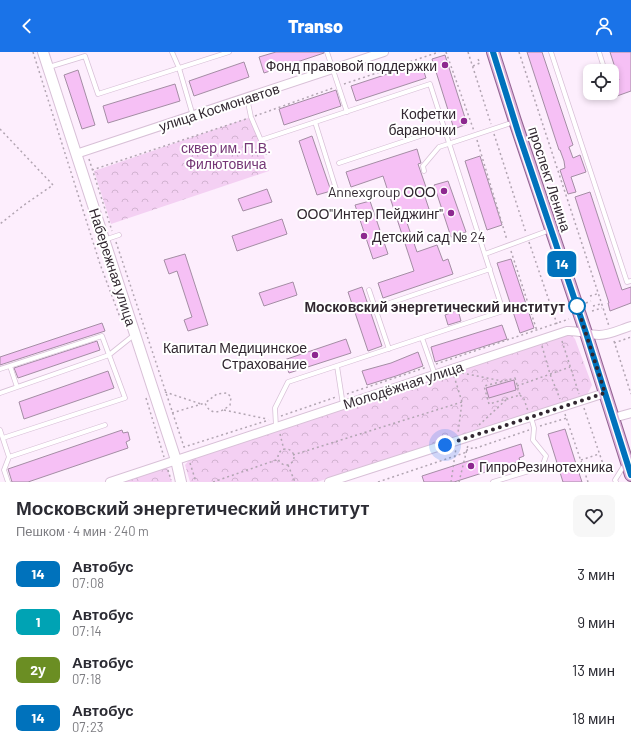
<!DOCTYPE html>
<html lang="ru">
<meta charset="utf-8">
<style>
:root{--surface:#fff;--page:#f7f7f7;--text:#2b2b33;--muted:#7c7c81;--accent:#1a73e8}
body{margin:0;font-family:Barlow,sans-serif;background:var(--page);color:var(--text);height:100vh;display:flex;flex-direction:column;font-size:15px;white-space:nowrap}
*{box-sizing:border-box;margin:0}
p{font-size:13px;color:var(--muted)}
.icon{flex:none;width:22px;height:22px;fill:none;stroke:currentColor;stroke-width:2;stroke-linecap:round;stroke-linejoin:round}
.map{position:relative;height:430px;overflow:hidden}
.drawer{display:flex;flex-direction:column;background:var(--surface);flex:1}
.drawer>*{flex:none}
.badge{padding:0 8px;border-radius:6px;font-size:14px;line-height:26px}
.controls{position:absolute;left:583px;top:12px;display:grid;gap:8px}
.controls a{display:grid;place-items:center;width:36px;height:36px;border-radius:8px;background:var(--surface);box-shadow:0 2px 6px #0003;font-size:20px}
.you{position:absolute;width:20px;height:20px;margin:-10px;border:3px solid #fff;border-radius:50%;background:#1a73e8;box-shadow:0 0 0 6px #1a73e833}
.map>.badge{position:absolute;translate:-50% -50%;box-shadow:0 0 0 2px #fff}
.round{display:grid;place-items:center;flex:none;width:42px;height:42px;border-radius:8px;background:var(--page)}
.overview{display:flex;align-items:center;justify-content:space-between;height:68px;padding:0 16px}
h1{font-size:19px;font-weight:800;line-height:30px}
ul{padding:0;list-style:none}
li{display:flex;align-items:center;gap:12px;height:48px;padding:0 16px}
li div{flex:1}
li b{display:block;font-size:15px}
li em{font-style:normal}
li .badge{min-width:44px;font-weight:700;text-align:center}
header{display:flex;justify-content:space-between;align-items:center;height:52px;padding:0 16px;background:var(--accent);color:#fff;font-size:18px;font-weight:800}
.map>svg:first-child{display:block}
.park{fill:url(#park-crowns)}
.building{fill:#f6c0f5;stroke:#a48da4}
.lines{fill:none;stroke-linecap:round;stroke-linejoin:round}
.service-casing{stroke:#d8c0d7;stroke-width:5.5}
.minor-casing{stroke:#d8c0d7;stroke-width:10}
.tertiary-casing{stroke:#d8c0d7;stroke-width:12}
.primary-casing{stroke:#926291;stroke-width:14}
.path{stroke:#b2a5b2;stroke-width:1.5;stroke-dasharray:2 3;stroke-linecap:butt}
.service{stroke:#fff;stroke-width:4}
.minor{stroke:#fff;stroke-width:8}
.tertiary{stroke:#fff;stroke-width:10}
.primary{stroke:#ddb4dc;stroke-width:12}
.line-casing{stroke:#fff;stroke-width:9}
.line{stroke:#0072bc;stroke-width:6}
.walk{stroke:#312730;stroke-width:4;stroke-dasharray:0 7.2}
.poi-dot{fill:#8d288f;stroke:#fff;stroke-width:1.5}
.stop-dot{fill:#fff;stroke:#0072bc;stroke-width:2}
.labels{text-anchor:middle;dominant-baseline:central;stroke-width:4;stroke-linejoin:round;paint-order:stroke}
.poi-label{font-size:14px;fill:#312730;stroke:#fff;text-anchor:end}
.street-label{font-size:14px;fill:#312730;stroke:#fff}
.park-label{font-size:14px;fill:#753776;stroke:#fff}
.stop-label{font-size:14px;font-weight:bold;fill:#312730;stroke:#fff;text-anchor:end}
</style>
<header><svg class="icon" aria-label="back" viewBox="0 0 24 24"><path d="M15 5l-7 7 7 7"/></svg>Transo<svg class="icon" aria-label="person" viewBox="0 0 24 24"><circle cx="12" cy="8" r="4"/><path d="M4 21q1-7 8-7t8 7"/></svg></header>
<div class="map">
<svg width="631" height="430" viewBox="0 0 631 430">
<defs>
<pattern id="park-crowns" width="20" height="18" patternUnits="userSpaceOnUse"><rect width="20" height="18" fill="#f4d0f3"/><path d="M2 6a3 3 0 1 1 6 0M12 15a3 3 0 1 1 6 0" fill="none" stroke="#d2b3d1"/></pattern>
</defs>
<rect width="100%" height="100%" fill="#fdeefd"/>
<path class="park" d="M251,65L269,119L111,172L94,119Z
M570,281L575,287L592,333L587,343L317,430H190L185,413L191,406Z
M167,415L172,430H123Z"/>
<path class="building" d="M276,0H324V1L264,21L259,5Z
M527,0H542L573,93L569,95L573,106L580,103L586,120L571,125L576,140L568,142L560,118L565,116L564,109L560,98H559Z
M610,0H631V39L617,44L612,30L619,28Z
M445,3L467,72L454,77L432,7Z
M244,10L249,25L194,44L189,29Z
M421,11L426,26L356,49L351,34Z
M78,18L95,73L82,77L64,23Z
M175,32L180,49L108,71L103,54Z
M336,38L341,54L284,73L279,57Z
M312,84L331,139L317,143L299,89Z
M417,97L421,111L418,112L428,141L424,142L429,157L405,165L417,200L437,193L443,209L448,207L453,222L383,246L378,231L414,219L383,124L351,135L346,120Z
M480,104L502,173L487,178L465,109Z
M448,129L466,180L451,185L434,133Z
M267,137L272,150L243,159L238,147Z
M590,140L622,238L631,235V251L610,259L608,251H609L575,145Z
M370,149L388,202L373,207L355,153Z
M282,167L287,182L237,199L232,184Z
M185,202L208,273L188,279L184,268L192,265L177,219L169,222L164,208Z
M511,207L534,276L520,281L497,211Z
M293,230L297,243L264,254L259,241Z
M362,235L382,294L368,299L348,240Z
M458,258L461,269L448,273L445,263Z
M102,271L105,279L0,313V305Z
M502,273L507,287L435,310L431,295Z
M346,287L351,301L289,321L284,308Z
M97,289L100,298L18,326L14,316Z
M418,300L423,314L396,324L367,333L362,319L391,311Z
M108,319L114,336L24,367L19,350Z
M514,328L516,338L489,346L486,336Z
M565,377L577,415L582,430H563L548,382Z
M122,378L123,381L128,380L130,388L126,390L128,396L28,430H12L8,417Z
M521,392L524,404L519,406L520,409L454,430H424L422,424Z"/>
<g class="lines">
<defs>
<path id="service" d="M172,0L179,16L193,64
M327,0L347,60
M551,0L627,230L631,229
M599,0L605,19
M49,15L85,4L98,42L229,0
M247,46L251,65L266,100
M315,70L336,137
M261,88L430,32L503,259L288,330L275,356L276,375
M339,111L444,76
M424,119L423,114L439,95L514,70
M104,188L119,183
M485,202L550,178
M369,238L389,297
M375,256L490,217
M422,286L435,323
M10,314L17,335
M337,314L343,353
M0,317L102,284L125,346L3,386
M0,341L109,303L134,283
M0,378L9,405L4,418L8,430
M9,405L105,373
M493,430L542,415L546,404L533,388L534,376L531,365
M616,430L615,428L625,412"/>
<path id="minor" d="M76,102L384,0
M613,366L631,361
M110,430L567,279C578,278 588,283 599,283C610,283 621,277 631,274
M329,430L605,341"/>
<path id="tertiary" d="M43,0L176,408L181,430"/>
<path id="primary" d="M493,0L515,69L586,281L631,423"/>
</defs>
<use href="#service" class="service-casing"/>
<use href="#minor" class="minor-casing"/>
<use href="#tertiary" class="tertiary-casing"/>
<use href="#primary" class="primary-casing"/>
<path class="path" d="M33,0L100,212L121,268
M446,0L474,79
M468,0L491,72
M519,0L609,274
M473,14L480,11L478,7
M344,32L439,0
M255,64L333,36
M0,77L53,133L24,153L0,172
M494,82L526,181
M477,88L507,188
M89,107L112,179
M92,118L246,67
M116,190L184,395L269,368
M529,190L557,272
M511,199L537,279
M590,244L597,242
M586,251L591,249
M593,254L601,252
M592,259L602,256
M562,289L579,342
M614,289L631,342
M614,291L631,285
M542,294L550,322L560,347
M436,312L569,267
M462,321L502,329
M454,324L462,350L458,381
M515,326L520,343L489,352L484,334Z
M517,334L570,315
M165,340L201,352
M347,342L427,315
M520,343L524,347L528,359
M146,346L164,405
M584,356L605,418
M224,358L267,367
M172,361L205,351C210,364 221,361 230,353L231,345L227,341L217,342L205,351
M565,362L588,430
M281,364L336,345
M479,373L508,346
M540,374L567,366
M280,382L284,398
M278 405a8 8 0 1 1 16 0a8 8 0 1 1-16 0Z
M293,403L462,350
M581,408L599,402
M190,411L196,430
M288,413L295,430
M168,418L171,428
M585,420L603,413
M213,430L279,407
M378,430L467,400V398L475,395L476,396L529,378
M451,430L456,396
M459,430L468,393"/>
<use href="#service" class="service"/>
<use href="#minor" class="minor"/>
<use href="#tertiary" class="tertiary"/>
<use href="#primary" class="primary"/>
</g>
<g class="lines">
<defs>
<path id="line" d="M493,0L519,83L586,281L631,423"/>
</defs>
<use href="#line" class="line-casing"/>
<use href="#line" class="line"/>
<path class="walk" d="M445,393L605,341L577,254"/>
</g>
<g class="poi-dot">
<circle cx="445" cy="13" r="4"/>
<circle cx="464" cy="69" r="4"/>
<circle cx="444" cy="139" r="4"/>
<circle cx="451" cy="161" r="4"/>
<circle cx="364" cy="184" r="4"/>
<circle cx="315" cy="303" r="4"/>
<circle cx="471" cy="414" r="4"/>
</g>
<circle class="stop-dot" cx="577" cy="254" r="8"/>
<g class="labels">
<g class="poi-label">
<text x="437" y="13">Фонд правовой поддержки</text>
<text x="456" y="61">Кофетки<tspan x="456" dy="16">бараночки</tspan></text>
<text x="436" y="139">Annexgroup ООО</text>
<text x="443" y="161">ООО"Интер Пейджинг"</text>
<text x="372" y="184" text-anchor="start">Детский сад № 24</text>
<text x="307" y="295">Капитал Медицинское<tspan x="307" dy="16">Страхование</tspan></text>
<text x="479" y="414" text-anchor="start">ГипроРезинотехника</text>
</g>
<g class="street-label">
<text transform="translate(219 55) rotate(-18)">улица Космонавтов</text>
<text transform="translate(550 127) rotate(72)">проспект Ленина</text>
<text transform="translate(113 215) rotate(72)">Набережная улица</text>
<text transform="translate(403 333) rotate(-18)">Молодёжная улица</text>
</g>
<g class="park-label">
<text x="226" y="95">сквер им. П.В.<tspan x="226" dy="16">Филютовича</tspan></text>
</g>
<g class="stop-label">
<text x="565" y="254">Московский энергетический институт</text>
</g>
</g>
</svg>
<div class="controls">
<a><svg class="icon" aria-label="locate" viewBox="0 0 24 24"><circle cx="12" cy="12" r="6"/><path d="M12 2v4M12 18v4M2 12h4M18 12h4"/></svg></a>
</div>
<div class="you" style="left:445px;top:393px"></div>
<b class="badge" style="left:562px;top:212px;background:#0072bc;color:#fff">14</b>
</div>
<section class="drawer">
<div class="overview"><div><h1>Московский энергетический институт</h1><p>Пешком · 4 мин · 240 m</p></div><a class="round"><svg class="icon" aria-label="heart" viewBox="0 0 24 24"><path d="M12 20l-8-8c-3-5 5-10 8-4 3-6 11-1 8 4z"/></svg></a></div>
<ul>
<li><span class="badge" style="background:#0072bc;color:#fff">14</span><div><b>Автобус</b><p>07:08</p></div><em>3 мин</em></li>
<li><span class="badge" style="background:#00a3b4;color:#fff">1</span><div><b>Автобус</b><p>07:14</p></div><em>9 мин</em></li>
<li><span class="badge" style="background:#6b8e23;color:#fff">2у</span><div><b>Автобус</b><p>07:18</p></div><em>13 мин</em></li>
<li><span class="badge" style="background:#0072bc;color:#fff">14</span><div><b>Автобус</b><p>07:23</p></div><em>18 мин</em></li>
</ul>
</section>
